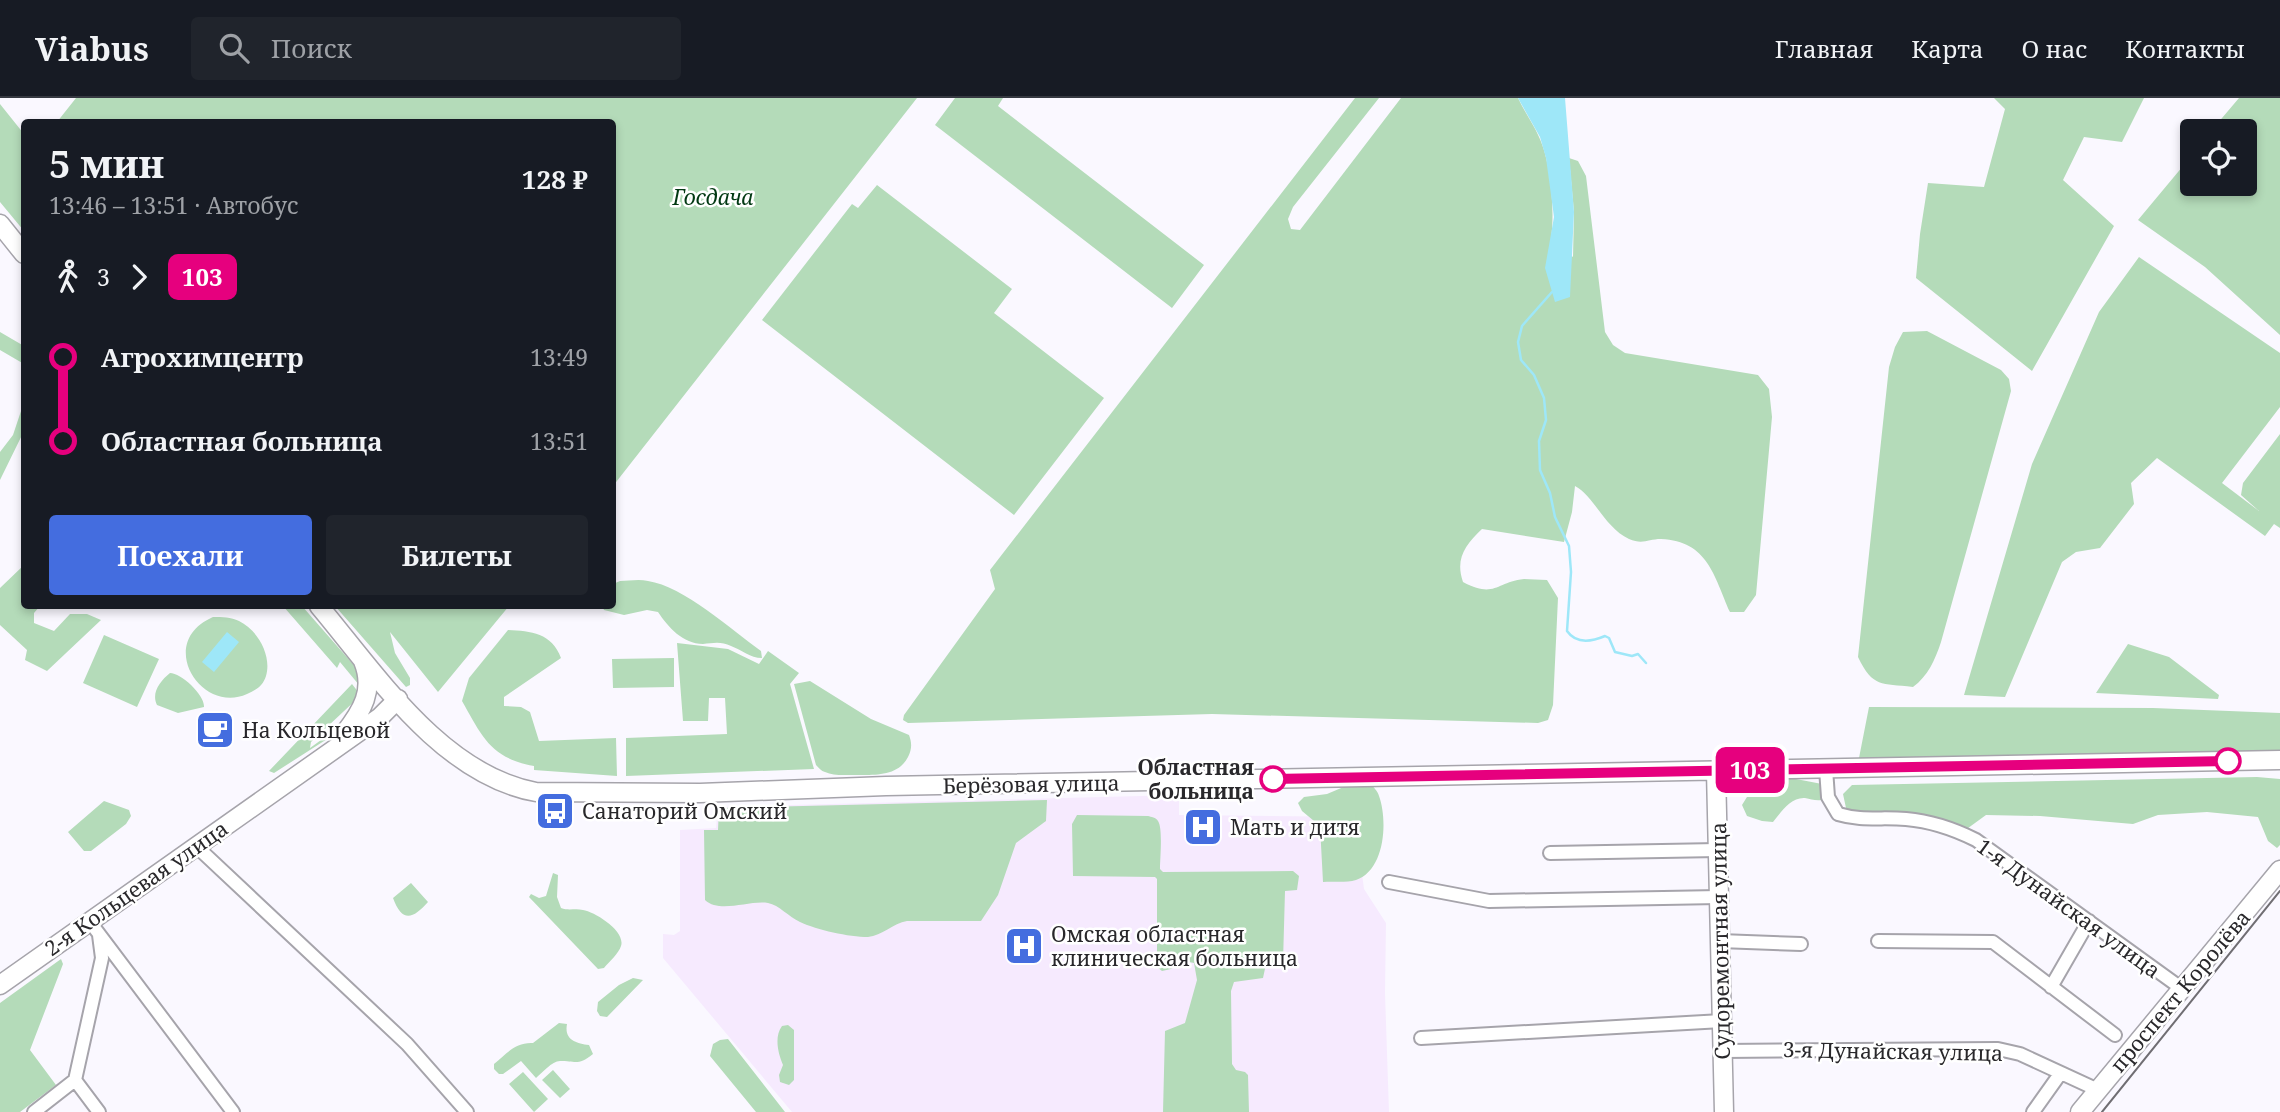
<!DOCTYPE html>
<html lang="ru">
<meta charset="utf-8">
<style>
:root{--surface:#171b24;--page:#20242c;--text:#f1f3f6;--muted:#9ea1a6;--line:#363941;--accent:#446ddf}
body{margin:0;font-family:"Noto Serif",serif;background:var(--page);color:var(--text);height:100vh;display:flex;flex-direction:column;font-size:26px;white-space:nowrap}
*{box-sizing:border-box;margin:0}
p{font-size:23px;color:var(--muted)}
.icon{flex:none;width:38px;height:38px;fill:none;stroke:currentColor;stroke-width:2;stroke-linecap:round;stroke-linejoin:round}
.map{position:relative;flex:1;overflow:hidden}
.sheet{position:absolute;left:21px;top:21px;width:595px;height:490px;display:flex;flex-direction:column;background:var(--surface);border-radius:7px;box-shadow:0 4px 10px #0003}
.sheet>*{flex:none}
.badge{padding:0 14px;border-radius:10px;font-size:24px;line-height:46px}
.tools{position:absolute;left:2180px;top:21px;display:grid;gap:14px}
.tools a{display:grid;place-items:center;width:77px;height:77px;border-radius:7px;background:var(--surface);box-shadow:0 4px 10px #0003;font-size:35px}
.map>.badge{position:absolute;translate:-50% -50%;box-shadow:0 0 0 4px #fff}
.legs{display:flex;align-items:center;gap:10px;height:77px;padding:0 28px;font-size:23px}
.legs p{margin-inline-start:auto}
.overview{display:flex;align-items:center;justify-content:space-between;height:119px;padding:0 28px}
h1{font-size:38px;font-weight:700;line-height:52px}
.primary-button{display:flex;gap:14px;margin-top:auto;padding:14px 28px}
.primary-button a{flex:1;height:80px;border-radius:7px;background:var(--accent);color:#fff;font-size:28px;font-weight:700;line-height:80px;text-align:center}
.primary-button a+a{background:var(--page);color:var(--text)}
ul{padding:0 28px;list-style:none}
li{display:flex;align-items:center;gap:24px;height:84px;font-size:26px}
li i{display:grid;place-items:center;width:10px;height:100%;margin:0 9px;background:currentColor}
li i::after{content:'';width:18px;height:18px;margin:-9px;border:5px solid;border-radius:50%;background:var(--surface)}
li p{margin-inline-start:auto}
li:first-child i{background:linear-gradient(#0000 50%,currentColor 0)}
li:last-child i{background:linear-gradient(currentColor 50%,#0000 0)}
header{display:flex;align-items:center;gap:42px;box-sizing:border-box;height:98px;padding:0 35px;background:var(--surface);border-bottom:2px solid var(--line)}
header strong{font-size:33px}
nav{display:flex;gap:38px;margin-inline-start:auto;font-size:24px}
.search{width:490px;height:63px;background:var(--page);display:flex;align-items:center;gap:18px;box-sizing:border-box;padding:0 24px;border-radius:7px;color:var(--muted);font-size:26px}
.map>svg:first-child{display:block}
.medical{fill:#f6eafe}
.green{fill:#b4dbb9}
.water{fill:#9ee7f8}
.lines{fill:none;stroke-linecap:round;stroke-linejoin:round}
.stream{stroke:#9ee7f8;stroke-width:2.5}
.street-casing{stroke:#a6a4ab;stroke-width:16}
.secondary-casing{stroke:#a6a4ab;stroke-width:21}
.street{stroke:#fff;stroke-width:12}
.secondary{stroke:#fff;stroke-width:18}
.tram{stroke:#706e73;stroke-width:2}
.line-1-casing{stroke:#fff;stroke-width:16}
.line-1{stroke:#e6007e;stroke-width:10}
.stop-1-dot{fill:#fff;stroke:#e6007e;stroke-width:3.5}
.labels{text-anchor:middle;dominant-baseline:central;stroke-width:5;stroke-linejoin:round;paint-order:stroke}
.park-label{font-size:21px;font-style:italic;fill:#023913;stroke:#fff}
.poi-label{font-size:21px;fill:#29282b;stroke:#fff;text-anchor:start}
.stop-label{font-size:21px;font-weight:bold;fill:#29282b;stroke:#fff;text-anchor:end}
.street-label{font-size:21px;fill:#29282b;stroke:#fff}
</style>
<header>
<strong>Viabus</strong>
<div class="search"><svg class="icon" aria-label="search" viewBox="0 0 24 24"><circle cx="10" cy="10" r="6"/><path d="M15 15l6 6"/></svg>Поиск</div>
<nav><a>Главная</a><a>Карта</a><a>О нас</a><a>Контакты</a></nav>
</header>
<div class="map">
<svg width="2280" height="1014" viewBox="0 0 2280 1014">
<rect width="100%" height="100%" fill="#faf8ff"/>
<path class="medical" d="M1179,697V717L1366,719L1361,768L1364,791L1386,825L1385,895L1389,1014H792L663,860V836L674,837L680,833V732L716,730L718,709Z"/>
<path class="green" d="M76,0H917L613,388L612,24H57Z
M955,0H1003L998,8L1204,167L1172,210L935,27Z
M1355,0H1379L1293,109L1288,121L1291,131L1300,132L1401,0H1518C1524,13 1533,25 1539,39C1551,64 1555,113 1551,141L1573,159L1574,114L1569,60L1578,63L1586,78L1605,234L1613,247L1625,255L1758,277L1769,291L1772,319L1756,497L1744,514H1730C1714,478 1708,443 1661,441C1648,441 1643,447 1629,441C1605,430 1594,398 1575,388L1572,414L1564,444L1482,431C1465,447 1455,461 1463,484C1495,501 1496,484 1524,481C1531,481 1539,482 1547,482L1558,500L1553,607L1548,622L1538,625L1212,616L908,625L903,622L904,617L995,491L990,472Z
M1994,0H2144L2122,44L2084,39L2063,82L2114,128L2032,273L1916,180L1920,136L1928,85L1984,89L2005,11Z
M2239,0H2280V237L2205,169L2138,122L2193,56V86H2245V33H2211Z
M0,6L24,36V133L0,104Z
M877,87L1012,191L994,215L1104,300L1014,417L762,222L852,106L858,110Z
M2139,159L2280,255V309L2222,385L2259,413L2241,397L2243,385L2280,336V430L2274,426L2265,438L2157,360L2131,385L2134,406L2100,450L2076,454L2062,464L2005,599L1964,597L2032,366L2099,214Z
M1927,233L2001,272L2009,281L2011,293L1941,544C1935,562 1928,578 1913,589C1881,585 1873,590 1858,559L1889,269L1895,249L1903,234Z
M0,234L24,248V266L0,252Z
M24,304V333L0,382V354L13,337Z
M24,467V508H40L34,515V525L54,533L70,516H87L101,522L47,573L25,562L27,552L0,527V490Z
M620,483C628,483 639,481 648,483C683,488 732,532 761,553L762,560C750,560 742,552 731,548C721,543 713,545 703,546C683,546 668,529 658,514L647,512L624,517L604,512L602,508H612L613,486Z
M283,508H302L359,573L364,593L340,564L337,570Z
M335,508H509L438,594L390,534L395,555L410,580V587L406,589Z
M213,519C222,519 231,519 239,523C258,532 272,558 266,578C263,588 256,592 247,596C201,617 155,544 213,519Z
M508,532C531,533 552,535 561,560L504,599V608L521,609L530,614L539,643L616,640L617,678L534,672V668C490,660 482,638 462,603L469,580Z
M104,537L159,561L137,609L83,585Z
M677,545L728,551L759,566L768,553L799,575L790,586L814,671L626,678V640L727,636L725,600H709L708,623H683Z
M2128,546L2169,559L2219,597L2218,601L2096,595Z
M674,560V589L613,590L612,561Z
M170,575C181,575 205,597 204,609L178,615L157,607C151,595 160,583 170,575Z
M810,583L871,621L909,637C912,645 912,651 908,659C898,679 873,677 853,677C844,677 833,678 825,674C821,673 819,670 816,667L794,586Z
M352,586L359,595V599L311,644L310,650L328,637L360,605L335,636L274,675L269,673Z
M1869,609L2153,610L2280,615V656L1859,660Z
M2257,679L2280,681V747L2277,750L2268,743L2258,719L2207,714L2158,717L2133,726L2040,718L1986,717L1964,733L1859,715L1846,710L1843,696L1852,687Z
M1780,681H1796L1822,686L1825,691L1822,702C1815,703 1811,701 1805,700C1791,699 1781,714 1773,724L1762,723L1747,718L1742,707C1756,685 1754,687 1780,681Z
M1370,685C1373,689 1378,693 1379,698C1388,723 1385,772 1356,782C1346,785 1333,783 1323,784L1320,728L1302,713L1298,705L1304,699L1327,696L1346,688Z
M1047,702L1046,723L1016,745L998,797L981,823H907C893,825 882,838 868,839C849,839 817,832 800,824C789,819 779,807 768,805C749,802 720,816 705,802L704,732H718L719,710Z
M104,703L129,712L131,718L126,726L91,753H84L68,734Z
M1077,717L1148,718C1151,719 1156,719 1158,723C1163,730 1160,761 1160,771L1163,774L1293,773L1299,778L1297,792L1285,793L1283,864L1266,866L1263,880L1234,884L1231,893L1232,966L1236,972L1245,974L1248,977L1249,1014H1163L1165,933L1185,925L1197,882L1194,865L1179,862L1171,871L1162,873L1157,869V781L1155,779L1073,778L1072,726Z
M553,775L558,777L557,799L561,810C569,813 575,810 583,812C595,814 626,833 621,848C619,855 609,864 604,870L598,871L529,799L531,796L539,800L546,798Z
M411,785L428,804C413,821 402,825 393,800Z
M61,861L63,866L30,952L56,987L20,1014H0V905Z
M633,880L643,882L607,919L600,918L597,913L598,904L619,887Z
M559,925L567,926C564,942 576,945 589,947L593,956C578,968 576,963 560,963C552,963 542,975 536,980L521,963L503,976H499L494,971V966C507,955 516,944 533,945Z
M788,927L794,932V982L789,987L780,984L779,977L783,967C778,955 774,939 782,928Z
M728,941L785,1014H756L710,958L713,946L720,942Z
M553,972L570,991L560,1000L542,982Z
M523,974L548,1001L534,1014L509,986Z"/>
<path class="water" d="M1518,0H1565L1574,114L1570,199L1555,204L1545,170L1554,119L1546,60L1540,39Z
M227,534L239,544L214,574L202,564Z"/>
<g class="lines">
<path class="stream" d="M1552,194L1522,228L1518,244L1521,262L1534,277L1544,300L1546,322L1539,343L1540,372L1550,395L1555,419L1569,448L1571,474L1567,533C1576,546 1591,544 1605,538L1609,540L1615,554L1632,558L1638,556L1646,565"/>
<defs>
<path id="street" d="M1826,671L1828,699L1838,716C1861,723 1882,719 1906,721C1930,723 1954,731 1976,742L2181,890
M196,748L407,946L467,1014
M1550,755L1718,752
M1389,784L1489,803L1719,799
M90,824L233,1014
M1720,843L1801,846
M1878,843L1993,844L2115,937
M2051,889L2089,823
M1421,940L1722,923
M1723,953L1998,951L2020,956L2098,992
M75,982L99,1014
M34,1014L75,982L102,860L99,837
M2033,1014L2060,976"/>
<path id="secondary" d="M0,126L24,156
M319,508C376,576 442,677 536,694L700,695L886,688L2280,662
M344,636C362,613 375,592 363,563
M1716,673L1724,1014
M0,887L380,619L398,601
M2080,1014L2280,772"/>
</defs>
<use href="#street" class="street-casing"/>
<use href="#secondary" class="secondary-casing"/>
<use href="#street" class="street"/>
<use href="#secondary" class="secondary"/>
<path class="tram" d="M2102,1014L2280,793"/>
</g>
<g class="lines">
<defs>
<path id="line-1" d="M1273,681L2228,663"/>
</defs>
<use href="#line-1" class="line-1-casing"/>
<use href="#line-1" class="line-1"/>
</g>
<defs>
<symbol id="cafe-square" viewBox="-11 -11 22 22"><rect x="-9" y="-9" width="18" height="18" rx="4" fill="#446ddf" stroke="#fff"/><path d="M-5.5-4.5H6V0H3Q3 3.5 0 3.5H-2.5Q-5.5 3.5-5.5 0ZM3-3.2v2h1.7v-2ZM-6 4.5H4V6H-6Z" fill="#fff"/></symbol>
<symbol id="bus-square" viewBox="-11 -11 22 22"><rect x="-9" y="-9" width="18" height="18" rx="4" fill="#446ddf" stroke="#fff"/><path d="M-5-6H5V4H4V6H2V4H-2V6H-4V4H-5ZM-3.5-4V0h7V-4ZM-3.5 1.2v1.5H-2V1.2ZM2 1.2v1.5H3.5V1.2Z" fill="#fff"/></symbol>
<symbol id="hospital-square" viewBox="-11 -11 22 22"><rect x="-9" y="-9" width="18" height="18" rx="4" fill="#446ddf" stroke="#fff"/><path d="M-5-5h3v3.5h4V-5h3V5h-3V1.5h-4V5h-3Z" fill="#fff"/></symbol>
</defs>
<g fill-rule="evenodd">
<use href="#cafe-square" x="193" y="610" width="44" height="44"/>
<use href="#bus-square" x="533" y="691" width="44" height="44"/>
<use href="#hospital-square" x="1181" y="707" width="44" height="44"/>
<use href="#hospital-square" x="1002" y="826" width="44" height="44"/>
</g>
<g class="stop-1-dot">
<circle cx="2228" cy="663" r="12"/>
<circle cx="1273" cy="681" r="12"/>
</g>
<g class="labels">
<g class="park-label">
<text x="713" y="99">Госдача</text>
</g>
<g class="poi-label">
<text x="242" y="632">На Кольцевой</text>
<text x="582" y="713">Санаторий Омский</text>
<text x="1230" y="729">Мать и дитя</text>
<text x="1051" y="836">Омская областная<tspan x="1051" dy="24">клиническая больница</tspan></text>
</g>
<g class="stop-label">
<text x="1254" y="669">Областная<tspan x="1254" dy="24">больница</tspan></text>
</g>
<g class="street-label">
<text transform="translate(1031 686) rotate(-1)">Берёзовая улица</text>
<text transform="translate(136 790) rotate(-35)">2-я Кольцевая улица</text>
<text transform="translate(2069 810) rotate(36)">1-я Дунайская улица</text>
<text transform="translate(1720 843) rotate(-91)">Судоремонтная улица</text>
<text transform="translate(2180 893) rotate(-50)">проспект Королёва</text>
<text transform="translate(1893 953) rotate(1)">3-я Дунайская улица</text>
</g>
</g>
</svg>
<div class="tools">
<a><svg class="icon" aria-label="locate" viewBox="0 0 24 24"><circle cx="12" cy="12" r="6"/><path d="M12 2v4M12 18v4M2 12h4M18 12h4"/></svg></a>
</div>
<b class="badge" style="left:1750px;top:672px;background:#e6007e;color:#fff">103</b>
<section class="sheet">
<div class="overview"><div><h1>5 мин</h1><p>13:46 – 13:51 · Автобус</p></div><b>128 ₽</b></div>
<div class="legs"><svg class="icon" aria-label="walk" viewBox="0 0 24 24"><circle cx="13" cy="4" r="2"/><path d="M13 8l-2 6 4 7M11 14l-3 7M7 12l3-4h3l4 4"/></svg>3<svg class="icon" aria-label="forward" viewBox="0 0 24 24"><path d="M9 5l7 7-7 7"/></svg><b class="badge" style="background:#e6007e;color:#fff">103</b></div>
<ul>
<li><i style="color:#e6007e"></i><b>Агрохимцентр</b><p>13:49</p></li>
<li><i style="color:#e6007e"></i><b>Областная больница</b><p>13:51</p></li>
</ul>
<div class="primary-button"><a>Поехали</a><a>Билеты</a></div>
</section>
</div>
